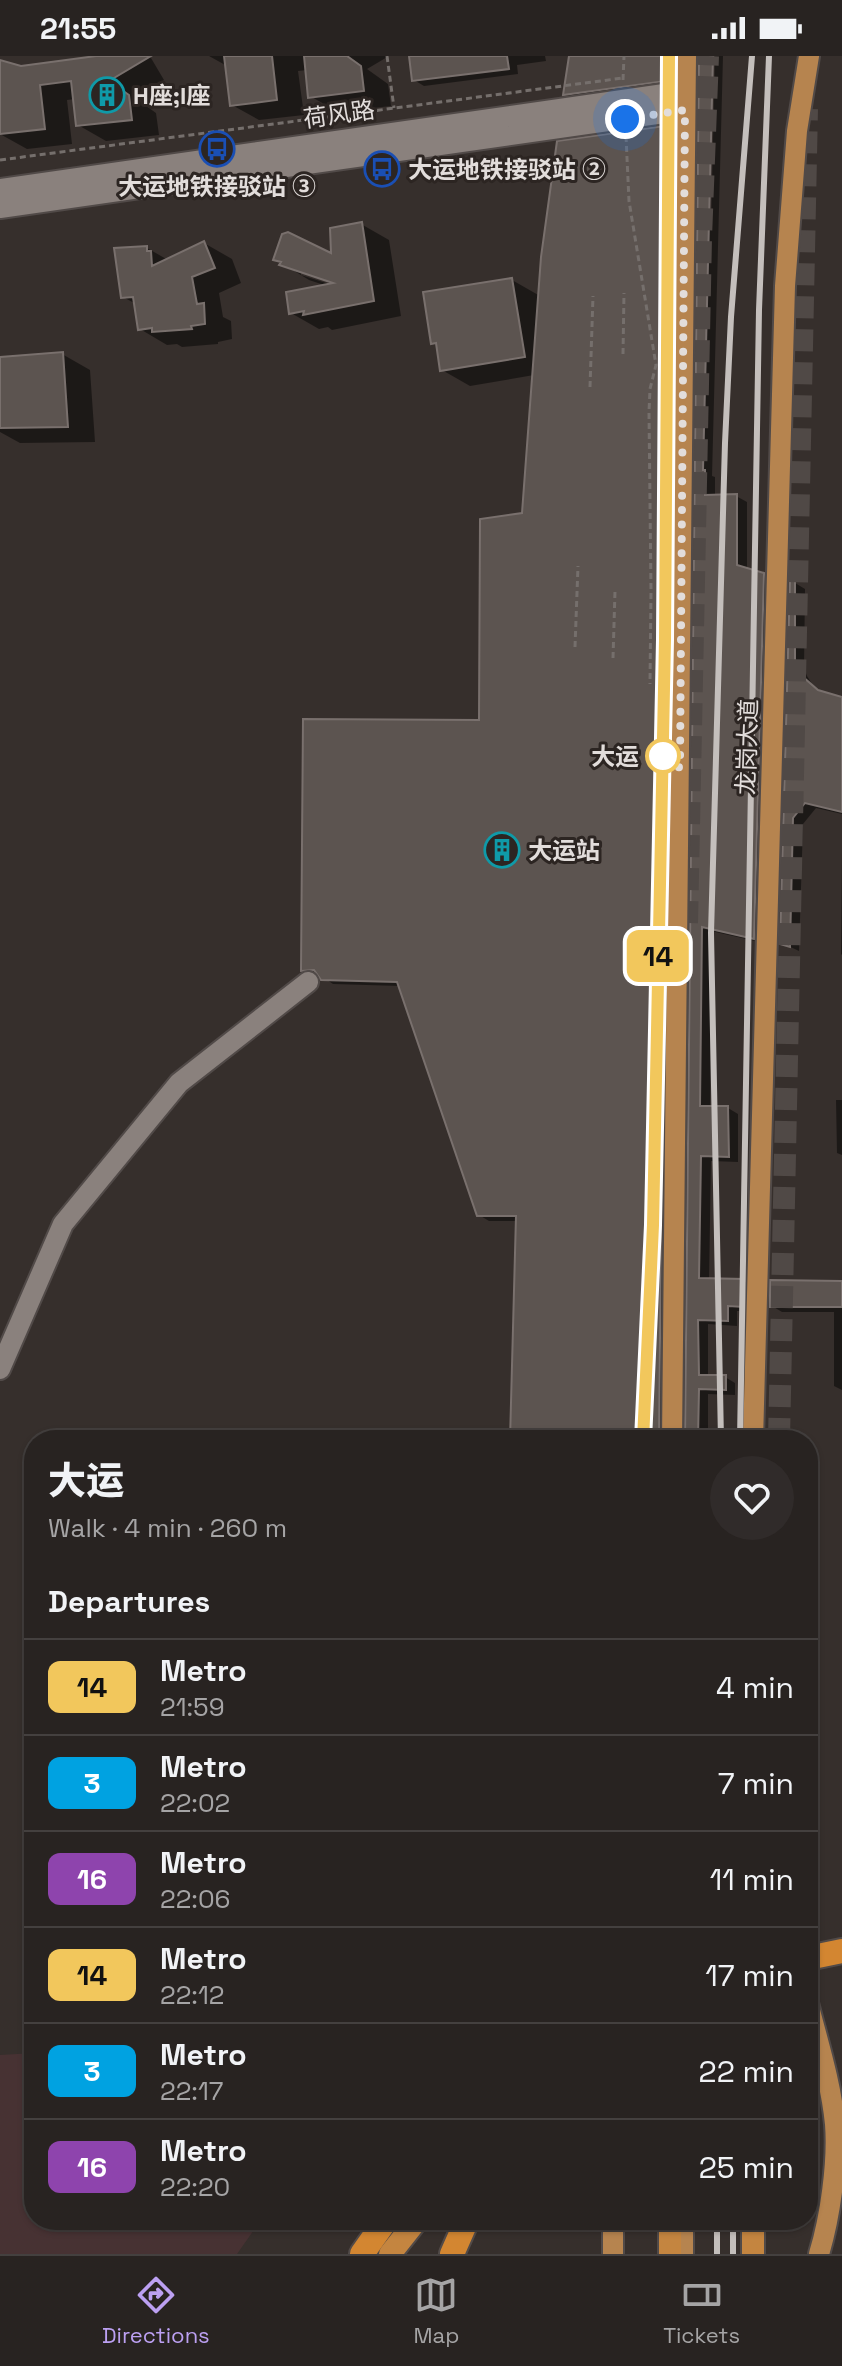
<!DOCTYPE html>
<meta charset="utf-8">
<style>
:root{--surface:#282321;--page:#302b2a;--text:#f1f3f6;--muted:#a5a4a5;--line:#44403f;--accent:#bca0f2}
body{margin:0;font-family:"Space Grotesk","Noto Sans SC",sans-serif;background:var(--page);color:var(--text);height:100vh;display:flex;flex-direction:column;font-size:30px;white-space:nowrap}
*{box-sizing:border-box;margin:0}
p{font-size:26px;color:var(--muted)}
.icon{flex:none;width:44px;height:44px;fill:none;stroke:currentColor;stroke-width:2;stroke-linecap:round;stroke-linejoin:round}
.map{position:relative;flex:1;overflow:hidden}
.details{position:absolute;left:24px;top:1374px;width:794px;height:800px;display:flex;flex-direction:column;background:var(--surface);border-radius:32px;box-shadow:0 2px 6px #0004,0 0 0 2px var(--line)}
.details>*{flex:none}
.badge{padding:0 16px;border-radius:12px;font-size:28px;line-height:52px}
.you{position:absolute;width:40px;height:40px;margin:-20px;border:6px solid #fff;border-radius:50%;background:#1a73e8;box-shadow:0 0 0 12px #1a73e833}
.map>.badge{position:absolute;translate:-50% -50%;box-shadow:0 0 0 4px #fff}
h2{padding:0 24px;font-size:30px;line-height:72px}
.round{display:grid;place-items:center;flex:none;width:84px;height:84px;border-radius:42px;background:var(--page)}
.summary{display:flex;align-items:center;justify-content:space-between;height:136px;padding:0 24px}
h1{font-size:38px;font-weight:800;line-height:60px}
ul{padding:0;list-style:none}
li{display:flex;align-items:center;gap:24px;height:96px;padding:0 24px;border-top:2px solid var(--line)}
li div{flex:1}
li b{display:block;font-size:30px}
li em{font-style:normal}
li .badge{min-width:88px;font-weight:700;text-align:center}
.status{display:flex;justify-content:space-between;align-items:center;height:56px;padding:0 40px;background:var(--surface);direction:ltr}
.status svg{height:22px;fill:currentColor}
.menu{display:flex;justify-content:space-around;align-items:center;height:112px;border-top:2px solid var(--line);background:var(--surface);font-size:22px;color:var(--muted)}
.menu a{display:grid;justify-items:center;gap:4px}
.menu .selected{color:var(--accent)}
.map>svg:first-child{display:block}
.education{fill:#473233}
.shadow{fill:#0007;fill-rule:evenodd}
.building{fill:#5c5450;stroke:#79706d;stroke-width:2}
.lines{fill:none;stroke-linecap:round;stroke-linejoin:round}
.trunk-tunnel{stroke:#504946;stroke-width:22;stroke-dasharray:22 11;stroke-linecap:butt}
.minor-casing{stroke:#514a48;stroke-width:24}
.primary-casing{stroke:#514a48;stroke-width:24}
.trunk-casing{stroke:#514a48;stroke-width:26}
.motorway-casing{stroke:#514a48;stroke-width:28}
.path{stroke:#756f6c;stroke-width:3;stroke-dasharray:6 4;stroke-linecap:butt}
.minor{stroke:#8a817d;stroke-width:20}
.primary{stroke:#b6844f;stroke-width:20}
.trunk{stroke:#c48540;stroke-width:22}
.motorway{stroke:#d38631;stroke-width:24}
.rail{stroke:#c4bfbc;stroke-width:6}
.line-casing{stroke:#fff;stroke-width:18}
.line{stroke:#f2c75c;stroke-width:12}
.walk{stroke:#e2dddb;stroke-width:8;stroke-dasharray:0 14.4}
.stop-dot{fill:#fff;stroke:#f2c75c;stroke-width:4}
.labels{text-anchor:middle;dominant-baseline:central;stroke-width:6;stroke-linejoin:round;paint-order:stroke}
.poi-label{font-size:24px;font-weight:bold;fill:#e2dddb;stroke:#2c2522;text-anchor:start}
.street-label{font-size:24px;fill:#e2dddb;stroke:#2c2522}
.stop-label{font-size:24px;font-weight:bold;fill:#e2dddb;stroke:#2c2522;text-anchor:end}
</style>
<div class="status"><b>21:55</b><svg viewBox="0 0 49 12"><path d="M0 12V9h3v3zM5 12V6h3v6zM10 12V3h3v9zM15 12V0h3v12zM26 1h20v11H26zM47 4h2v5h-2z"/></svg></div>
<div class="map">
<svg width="842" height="2198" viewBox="0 0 842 2198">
<rect width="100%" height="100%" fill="#362f2c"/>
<path class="education" d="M34,1997V2164H261L237,2198H0V1999Z"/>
<path class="shadow" d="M100,0H148L151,2L164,24L135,42L156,57L159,79L106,85L78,69L75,43L67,44L72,88L27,93L0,78V6L21,12Z
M209,0H389L367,13L388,28L391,50L338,56L310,40L307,14L298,15L304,59L259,64L232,49L227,10Z
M411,0H545L546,5L517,9L518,18L424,30L414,24Z
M571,0H685L682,29L576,44L566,38Z
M701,0H711L707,168H711L715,0H723L712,420L715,421V441L736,440L747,446V514L763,519L774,525L764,887L711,875L710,1052H728L738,1058V1106L711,1105L709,1225H744L754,1231L753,1255H737V1270L708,1268V1321H725L735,1327V1339L708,1338V1384H687Z
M672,71L682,77L669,1384H512L518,1165H489L479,1159L400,930L333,928L320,919L313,920L303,914L481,666L524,458L534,319L470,330L442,314L438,290L433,286L512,224L540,240Z
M361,168L389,184L401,260L332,274L328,271L319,273L291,257L327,230L309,224L275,203L334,200ZM301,214L343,228L342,232L301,219Z
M204,187L232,203L241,227L219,237L223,261L231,265L232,283L218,286V288L182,291L177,288L167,289L140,273L136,248L123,241L147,192L168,204Z
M62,298L90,314L95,386L20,387L0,376V303Z
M795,527L805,533L804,612L807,620L812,628L823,638L842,643V758L816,752L803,768L799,895L782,887Z
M842,793V899L841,898Z
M836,1044H842V1099L837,1097Z
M842,1227V1334L834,1330V1256H782L772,1250Z"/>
<path class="building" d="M96,0H151L109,25L129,39L132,64L76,70L71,25L40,29L45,73L0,78V4L21,10Z
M224,0H272L277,44L230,50Z
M304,0H347L361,10L364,35L308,42Z
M409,0H507L509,13L412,25Z
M569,0H673V24L563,39Z
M699,0H713L703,414H705V439L737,438V509L764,517L754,883L702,871L700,1050H728L729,1101L701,1100L699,1222L744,1223V1251L728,1250V1265L698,1264L699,1319H726V1334L699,1333L698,1384H685Z
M672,69L659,1384H510L516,1160H477L397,926L321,924L314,914L301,915L303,663L479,664L480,463L522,457L541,201L557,85Z
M362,166L374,245L303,259L304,255L289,258L286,236L333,227L279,209L281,206L273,204L282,178L288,176L331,197L330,172Z
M204,185L215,212L192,221L197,248L204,247L205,268L191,270L192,273L152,276V272L138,274L133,241L121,242L114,192L147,190V195H151L152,210Z
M512,222L525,301L440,315L436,287L431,288L423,236Z
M63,296L68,371L0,372V301Z
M790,524L795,525V605L797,613L802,620L818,634L842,641V756L805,747L793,762L790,891L780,888Z
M770,1224L842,1225V1251H770Z"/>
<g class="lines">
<path class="trunk-tunnel" d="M687,867L701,182L708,0
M779,1384L807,53"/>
<defs>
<path id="minor" d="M0,133L685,35
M0,152L685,54
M0,1313L63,1168L179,1027L308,926"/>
<path id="primary" d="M672,1384L686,0
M753,1384L785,230L797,75L809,0
M808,1947C818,1986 831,2027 835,2068C838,2106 830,2162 819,2198
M613,2198V2164
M683,2198V2164"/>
<path id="trunk" d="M670,2164V2198
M753,2164V2198
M390,2198L417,2164"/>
<path id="motorway" d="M808,1902L842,1895
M362,2198L386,2164
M452,2198L467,2164"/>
</defs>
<use href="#minor" class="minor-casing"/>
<use href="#primary" class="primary-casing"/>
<use href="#trunk" class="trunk-casing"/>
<use href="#motorway" class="motorway-casing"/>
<path class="path" d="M387,0L394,52
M623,24L624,0
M626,80L629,145L656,309L650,333L649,356L651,535L650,628
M0,104L623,22
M623,298L624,237
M590,331L593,240
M575,591L578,510
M613,602L615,535"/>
<use href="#minor" class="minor"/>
<use href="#primary" class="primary"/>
<use href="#trunk" class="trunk"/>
<use href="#motorway" class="motorway"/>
<path class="rail" d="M721,1384L711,877L725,387L731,261L752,0
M740,1384L759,254L769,0
M717,2198V2164
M733,2198V2164"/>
</g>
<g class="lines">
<defs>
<path id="line" d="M643,1384L653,1169L665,584L669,0"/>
</defs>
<use href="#line" class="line-casing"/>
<use href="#line" class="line"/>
<path class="walk" d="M625,63L685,54L680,712L663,700"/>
</g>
<defs>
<symbol id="building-ring" viewBox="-11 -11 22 22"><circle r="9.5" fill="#2c2522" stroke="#0f9aa8" stroke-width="1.5"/><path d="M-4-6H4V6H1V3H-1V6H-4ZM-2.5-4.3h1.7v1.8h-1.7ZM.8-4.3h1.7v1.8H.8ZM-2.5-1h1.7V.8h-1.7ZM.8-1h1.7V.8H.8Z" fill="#0f9aa8"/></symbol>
<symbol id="bus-ring" viewBox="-11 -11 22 22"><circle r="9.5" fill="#2c2522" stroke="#1a4fb4" stroke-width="1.5"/><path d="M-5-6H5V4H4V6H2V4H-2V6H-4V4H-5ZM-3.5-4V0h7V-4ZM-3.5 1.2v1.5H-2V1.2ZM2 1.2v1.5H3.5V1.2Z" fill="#1a4fb4"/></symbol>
</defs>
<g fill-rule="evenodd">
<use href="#building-ring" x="87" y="19" width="40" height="40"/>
<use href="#bus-ring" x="197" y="73" width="40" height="40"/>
<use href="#bus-ring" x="362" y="93" width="40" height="40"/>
<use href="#building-ring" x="482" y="774" width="40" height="40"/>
</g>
<circle class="stop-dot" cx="663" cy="700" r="16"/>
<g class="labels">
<g class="poi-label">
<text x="133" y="39">H座;I座</text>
<text x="408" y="113">大运地铁接驳站 ②</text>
<text x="217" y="130" text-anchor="middle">大运地铁接驳站 ③</text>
<text x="528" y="794">大运站</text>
</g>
<g class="street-label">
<text transform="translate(339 58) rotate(-8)">荷风路</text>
<text transform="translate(747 691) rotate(-88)">龙岗大道</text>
</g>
<g class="stop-label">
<text x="639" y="700">大运</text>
</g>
</g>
</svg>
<div class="you" style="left:625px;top:63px"></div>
<b class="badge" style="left:658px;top:900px;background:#f2c75c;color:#111">14</b>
<section class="details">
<div class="summary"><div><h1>大运</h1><p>Walk · 4 min · 260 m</p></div><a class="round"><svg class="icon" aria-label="heart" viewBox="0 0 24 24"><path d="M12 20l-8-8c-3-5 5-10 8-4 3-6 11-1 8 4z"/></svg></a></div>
<h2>Departures</h2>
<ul>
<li><span class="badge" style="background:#f2c75c;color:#111">14</span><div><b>Metro</b><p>21:59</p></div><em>4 min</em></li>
<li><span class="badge" style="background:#00a2e1;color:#fff">3</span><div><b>Metro</b><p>22:02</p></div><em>7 min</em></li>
<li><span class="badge" style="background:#8e44ad;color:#fff">16</span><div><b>Metro</b><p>22:06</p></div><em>11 min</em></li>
<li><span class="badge" style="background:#f2c75c;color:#111">14</span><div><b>Metro</b><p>22:12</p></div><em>17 min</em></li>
<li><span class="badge" style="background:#00a2e1;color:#fff">3</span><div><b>Metro</b><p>22:17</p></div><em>22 min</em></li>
<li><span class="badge" style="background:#8e44ad;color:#fff">16</span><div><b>Metro</b><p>22:20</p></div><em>25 min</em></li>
</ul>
</section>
</div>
<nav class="menu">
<a class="selected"><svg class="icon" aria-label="directions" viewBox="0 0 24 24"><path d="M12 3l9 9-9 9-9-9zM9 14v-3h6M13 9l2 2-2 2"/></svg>Directions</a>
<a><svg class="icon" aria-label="map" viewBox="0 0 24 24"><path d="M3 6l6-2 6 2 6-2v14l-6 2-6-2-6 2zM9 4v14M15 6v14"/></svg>Map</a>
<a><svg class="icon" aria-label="tickets" viewBox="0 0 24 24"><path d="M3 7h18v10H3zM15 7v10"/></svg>Tickets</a>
</nav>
